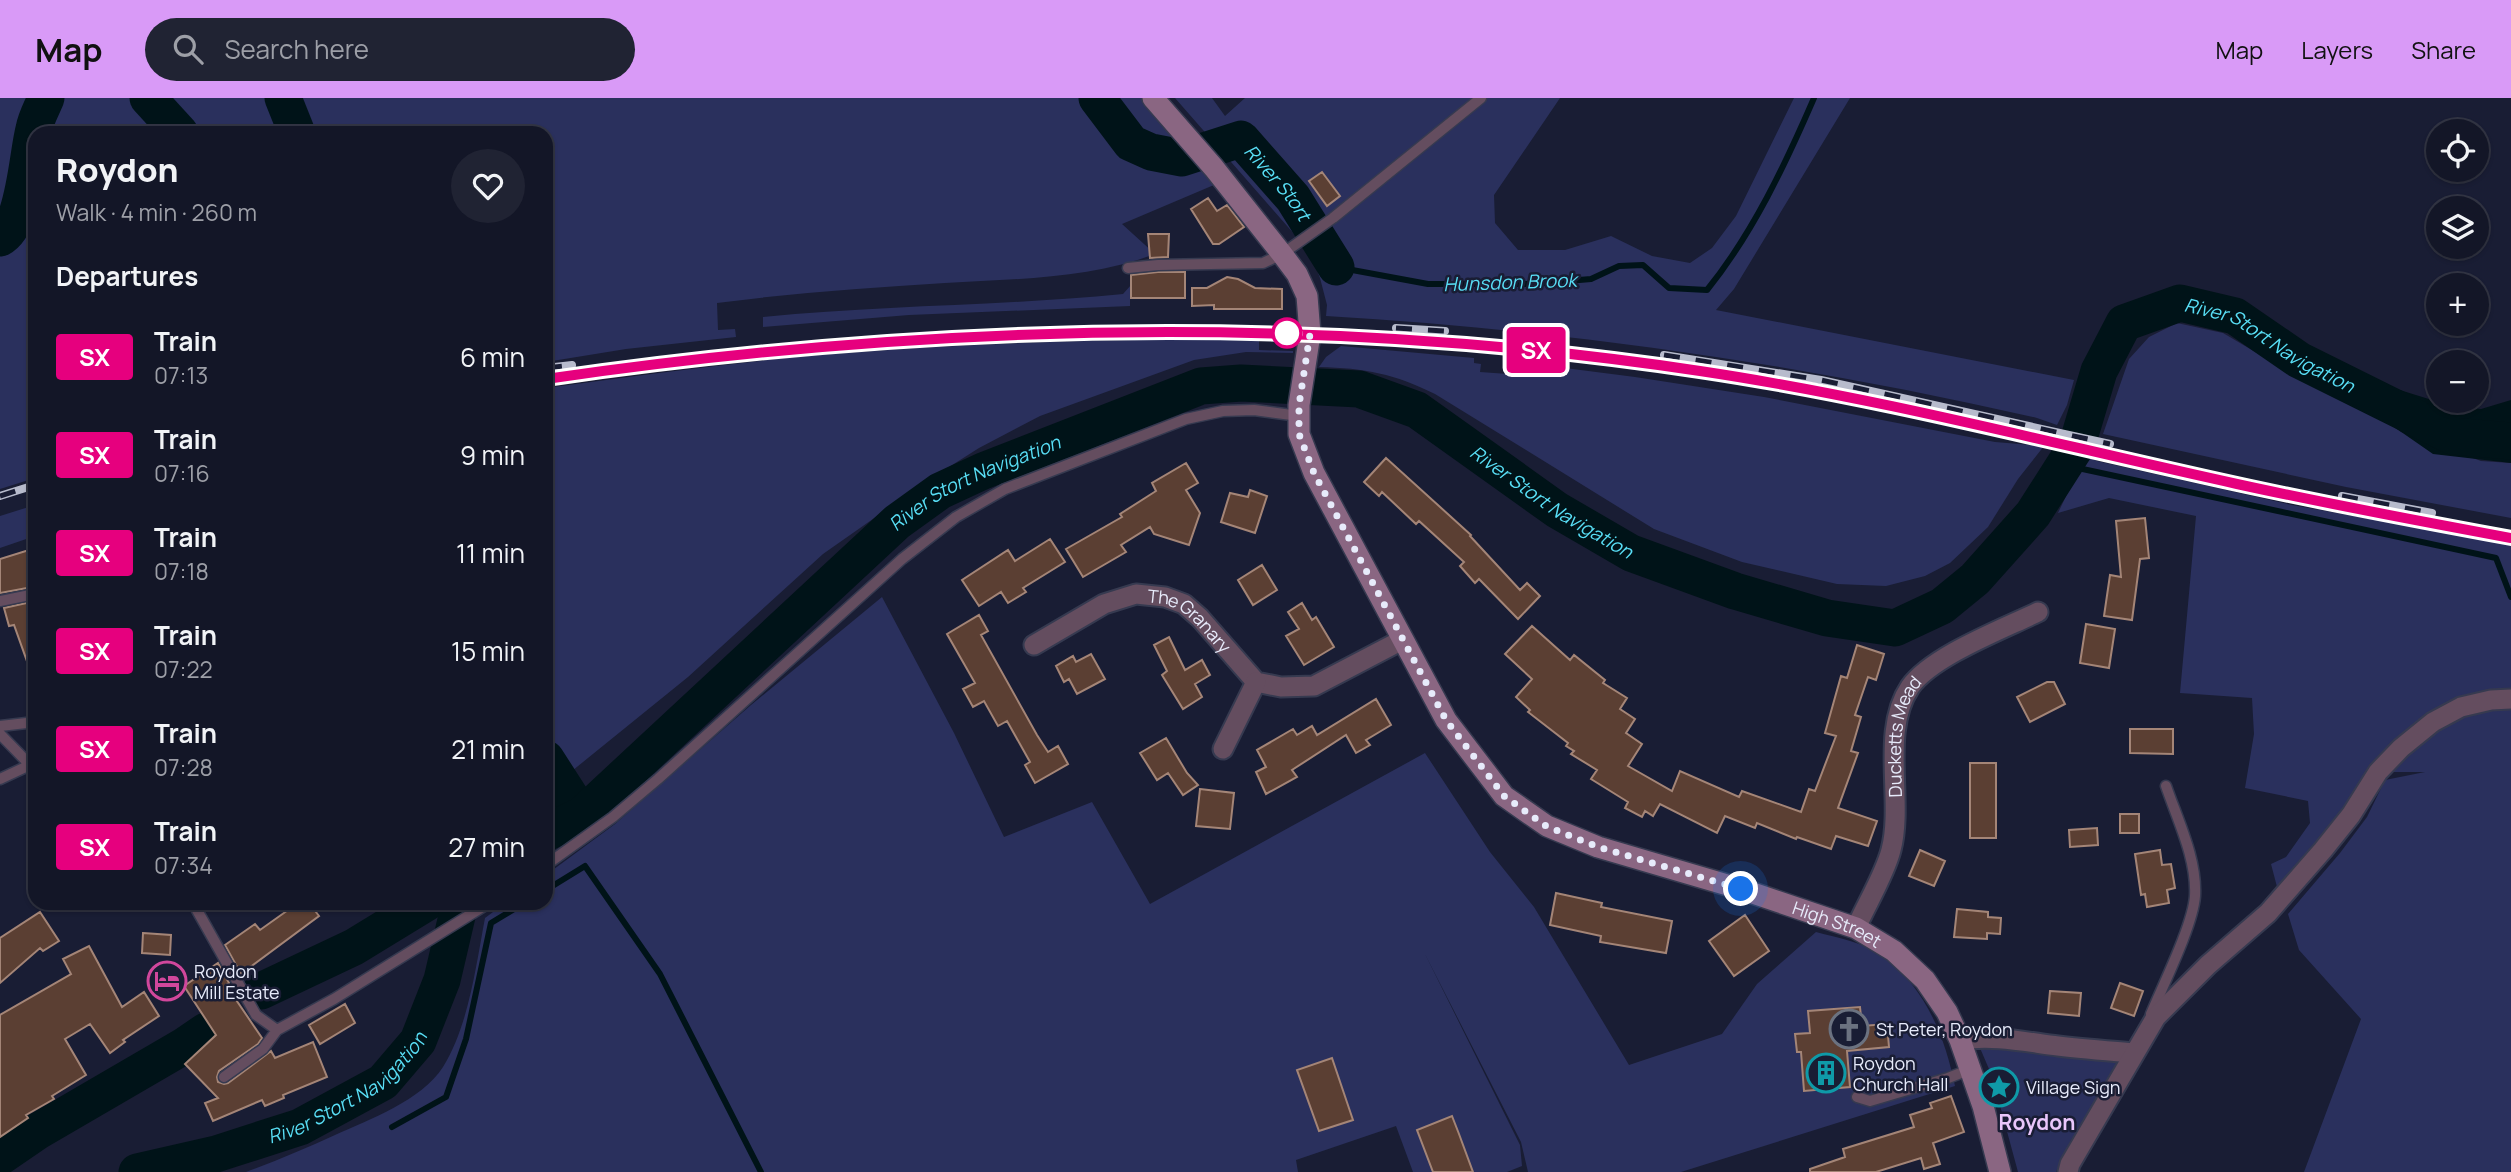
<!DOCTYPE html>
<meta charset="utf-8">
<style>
:root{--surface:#131627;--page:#202333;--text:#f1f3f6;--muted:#9d9fa7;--line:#323544;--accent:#d99af7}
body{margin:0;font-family:Manrope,sans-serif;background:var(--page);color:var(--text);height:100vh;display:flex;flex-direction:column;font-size:26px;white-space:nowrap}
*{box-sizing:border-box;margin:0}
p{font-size:23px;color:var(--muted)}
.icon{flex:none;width:38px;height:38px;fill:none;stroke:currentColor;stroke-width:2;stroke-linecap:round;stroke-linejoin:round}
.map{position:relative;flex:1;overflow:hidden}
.details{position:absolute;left:28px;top:28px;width:525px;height:784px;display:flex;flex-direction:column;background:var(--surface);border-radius:21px;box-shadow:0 2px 5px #0004,0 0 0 2px var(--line)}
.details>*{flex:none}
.badge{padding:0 14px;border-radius:5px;font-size:24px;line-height:46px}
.tools{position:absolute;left:2426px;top:21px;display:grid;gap:14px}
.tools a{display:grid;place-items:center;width:63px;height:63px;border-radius:50%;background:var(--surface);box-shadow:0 2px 5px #0004,0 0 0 2px var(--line);font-size:35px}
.you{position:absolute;width:35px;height:35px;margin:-18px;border:5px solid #fff;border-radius:50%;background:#1a73e8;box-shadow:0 0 0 10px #1a73e833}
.map>.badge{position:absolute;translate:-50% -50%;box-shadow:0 0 0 4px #fff}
h2{padding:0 28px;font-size:26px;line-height:63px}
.round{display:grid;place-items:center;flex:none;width:74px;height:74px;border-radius:37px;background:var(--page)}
.head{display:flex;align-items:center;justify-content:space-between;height:119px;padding:0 28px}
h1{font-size:33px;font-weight:800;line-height:52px}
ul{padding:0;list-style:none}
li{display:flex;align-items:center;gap:21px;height:98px;padding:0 28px}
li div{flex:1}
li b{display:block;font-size:26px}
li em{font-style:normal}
li .badge{min-width:77px;font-weight:700;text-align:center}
header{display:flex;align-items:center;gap:42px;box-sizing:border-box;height:98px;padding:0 35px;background:var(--accent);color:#111}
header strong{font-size:33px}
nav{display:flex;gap:38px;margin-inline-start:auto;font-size:24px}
.search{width:490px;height:63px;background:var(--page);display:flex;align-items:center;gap:18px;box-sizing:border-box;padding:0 24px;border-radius:38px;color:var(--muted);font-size:26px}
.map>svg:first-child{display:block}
.green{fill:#2a305d}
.water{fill:#001318}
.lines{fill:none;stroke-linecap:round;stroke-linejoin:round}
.stream{stroke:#001318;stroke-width:6}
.river{stroke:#001318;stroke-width:37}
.building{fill:#5b3f33;stroke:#a48577;stroke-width:2}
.lane-casing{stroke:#363a50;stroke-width:13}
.street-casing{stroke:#363a50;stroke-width:23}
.secondary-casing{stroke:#363a50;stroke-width:24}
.lane{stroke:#644d5f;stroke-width:10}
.street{stroke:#644d5f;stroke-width:19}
.secondary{stroke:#8a6682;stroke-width:21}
.rail-casing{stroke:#b7bbcc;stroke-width:8}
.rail{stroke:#191d34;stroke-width:5;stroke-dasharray:16;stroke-linecap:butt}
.line-casing{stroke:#fff;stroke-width:16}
.line{stroke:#e6007e;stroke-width:10}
.walk{stroke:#e7ebfb;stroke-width:7;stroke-dasharray:0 12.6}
.stop-dot{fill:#fff;stroke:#e6007e;stroke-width:3.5}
.labels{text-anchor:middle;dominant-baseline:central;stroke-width:5;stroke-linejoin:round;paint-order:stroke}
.street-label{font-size:18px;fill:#e7ebfb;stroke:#191d34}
.poi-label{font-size:18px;fill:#e7ebfb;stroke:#191d34;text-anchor:start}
.water-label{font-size:19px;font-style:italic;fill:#58def5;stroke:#191d34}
.quarter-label{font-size:21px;font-weight:bold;fill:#e9c6fb;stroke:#191d34}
</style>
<header>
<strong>Map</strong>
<div class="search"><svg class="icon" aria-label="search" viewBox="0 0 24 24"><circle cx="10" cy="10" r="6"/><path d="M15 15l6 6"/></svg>Search here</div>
<nav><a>Map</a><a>Layers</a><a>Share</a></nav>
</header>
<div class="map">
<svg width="2511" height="1074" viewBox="0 0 2511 1074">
<rect width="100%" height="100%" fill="#191d34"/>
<path class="green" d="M0,0H1146L1221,84L1122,126L1155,156C1089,181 1015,181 945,185C869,190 793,195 717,205L718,232L735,231L736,239L626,251L546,264V35H35V380L0,391Z
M1175,0H1212L1225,18L1245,0H1560L1494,97L1495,125L1518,152H1565L1611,138L1652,158L1690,165L1712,150L1736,118L1794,0H1850L1734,191L1716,212L2074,282L2067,307L2057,327L2037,320C1802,266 1566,232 1326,218L1327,207L1320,180L1314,165L1295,137Z
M1131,187H1137V200H1130V208L909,217L763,229V219C883,207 1003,208 1123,196Z
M2177,225L2223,235L2291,275L2371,313L2401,334L2481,363L2511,365V420L2346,389L2103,336L2129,261L2149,239Z
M1208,241L1259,243V252L1293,253V255L1246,254L1194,262L1040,318L979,350L927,383L823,456L688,579L546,694V290C641,277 736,264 831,256C956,246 1082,242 1208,241Z
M1341,248L1474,260V265L1481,266L1480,274L1508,276L1510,263L1635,279L1764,299L1995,344L2044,348L2018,381L1988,429L1950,465L1925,478L1886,488L1837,486L1742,464L1654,431L1435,296C1395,276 1365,270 1319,269L1326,259Z
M2085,358L2097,363L2292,407L2511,446V1074H2304L2361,921L2299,852L2288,816L2340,755L2367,719L2385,682L2425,674H2378L2281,804L2271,766L2286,759L2310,725L2308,703L2245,690L2254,636L2252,600L2180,595L2196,418L2109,400L2058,415Z
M35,407V438L0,450V418Z
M882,499L954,635L1004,739L1092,704L1150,806L1425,655L1490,754L1534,809L1629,967L1722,936L1757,886L1816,834C1838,840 1863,844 1882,858C1925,888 1945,939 1955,988L1681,1074H1528L1521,1044L1425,856L1520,1047L1522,1068L1507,1074H1413L1396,1028L1296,1062L1298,1074H246C277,1063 306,1050 335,1037C370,1021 421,1003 443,969C469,927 476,867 485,820L505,805H546V777L615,726L751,607Z
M1982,946L2118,963L2119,969L2071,1042L2056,1074H2018L1992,978L1980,950Z"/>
<path class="water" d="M2387,288L2448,307L2481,311L2511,302V365L2433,356L2371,313Z"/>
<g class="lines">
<path class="stream" d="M1336,169L1428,186H1532L1591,181L1619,168L1643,167L1669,190L1707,192C1753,135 1785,67 1814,0
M2064,367L2496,460L2511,499
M546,792L585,768L660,876L761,1074
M392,1029L446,999L466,941L491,825L524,805"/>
<g class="river">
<path d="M148,0L180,35"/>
<path d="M283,0L297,35"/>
<path id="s1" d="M1097,0L1131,45L1151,54L1182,60L1241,41L1293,100L1336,169"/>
<path d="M0,140C25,127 27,57 34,31C36,20 42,10 46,0"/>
<path d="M546,661L582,717"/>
<path id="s2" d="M546,735L582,717L897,424L940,393L983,373L1201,288L1241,285L1359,291L1417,312L1557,412L1631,455L1735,493L1827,520L1895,530L1942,508L1975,481L2033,416L2077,347L2099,273L2124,225L2180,205L2235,218L2299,262L2452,338L2511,343"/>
<path d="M261,893L354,849L426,805"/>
<path d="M0,1059L38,1033L184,948L206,933"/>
<path id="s3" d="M137,1074L216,1056L300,1029L383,984L418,943L442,882L460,805"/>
</g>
</g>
<path class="building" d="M1322,74L1340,98L1327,108L1309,83Z
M1208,100L1217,113L1227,107L1244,129L1219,146H1213L1191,111Z
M1148,136H1169L1168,159L1150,160Z
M1158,174H1185V200H1131V177Z
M1227,179L1238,181L1255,190L1282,191V211H1214V207L1192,208V190H1207Z
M1386,360L1471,437L1470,438L1520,492L1527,485L1540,498L1518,521L1479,481L1475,485L1460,468L1464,464L1419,423L1416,426L1382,394L1379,398L1364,384Z
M1186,365L1198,385L1186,392L1200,415L1189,447L1154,436L1150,429L1121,447L1126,454L1083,479L1066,451L1122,419L1120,416L1156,393L1152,385Z
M1250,392L1267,398L1255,435L1221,424L1230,395L1248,399Z
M2145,420L2149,460L2140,461L2132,522L2104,518L2110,477L2121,479L2116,423Z
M1050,441L1065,464L1023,490L1026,494L1008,505L1001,494L979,508L962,482L1008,452L1015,463Z
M29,452L35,471V486L27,490L0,495V461Z
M1262,467L1277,492L1253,507L1238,482Z
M31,504L35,517V579L33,580L14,527L9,528L4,510Z
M1302,505L1312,522L1316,519L1334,549L1304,567L1286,538L1299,531L1288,514Z
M979,517L988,533L981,537L1037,637L1048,654L1058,648L1068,666L1035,685L1025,667L1030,664L1007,623L998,628L984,603L973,609L963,591L975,585L947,536Z
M2086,526L2115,531L2109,570L2080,565Z
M1532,528L1570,562L1574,557L1605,582L1603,585L1627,600L1620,611L1635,621L1626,635L1642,646L1628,668L1672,693L1680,673L1739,699L1742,693L1801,714L1809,691L1815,693L1836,638L1825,635L1841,578L1847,580L1857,547L1884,556L1876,582L1868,579L1855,617L1861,619L1851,653L1858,655L1838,710L1877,723L1868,748L1836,738L1831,751L1797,739L1796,741L1757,725L1755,730L1725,718L1717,735L1660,706L1653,718L1645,713L1642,719L1625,710L1628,704L1591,681L1597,672L1571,656L1574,653L1566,648L1568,645L1528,614L1530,612L1516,599L1532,581L1505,556Z
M1169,539L1185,572L1202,562L1210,577L1195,586L1202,599L1183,611L1162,577L1167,573L1154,547Z
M1091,556L1105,581L1077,596L1069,581L1064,584L1056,568L1073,558L1076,564Z
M2047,584H2054L2065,606L2030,624L2017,599Z
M1376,601L1391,627L1366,642L1370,647L1356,655L1346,637L1292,672L1297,679L1266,696L1256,674L1266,669L1257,652L1293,631L1297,637L1312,628L1317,637Z
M2130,631H2173V656L2130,655Z
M1166,640L1187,675L1198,687L1183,697L1168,675L1157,682L1140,655Z
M1970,665H1996V740H1970Z
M1200,691L1234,695L1230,731L1196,728Z
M2120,716H2139V735H2120Z
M2097,730L2098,747L2070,749L2069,732Z
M1920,752L1945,763L1934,788L1909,778Z
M2160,752L2162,767L2171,766L2175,790L2167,792L2169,805L2147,809L2145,796L2141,797L2135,756Z
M1556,795L1602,805L1601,809L1672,823L1666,855L1600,844L1601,838L1550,827Z
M298,805H309L319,818L241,876L225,847L255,826L260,832Z
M1957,811L1988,814V819L2001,820L2000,836L1987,835V841L1954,839Z
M40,814L59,843L43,853L40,850L0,885V840Z
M1745,817L1769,853L1734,878L1709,843Z
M143,835L171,837L170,857L142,855Z
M89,848L122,909L144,894L159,918L123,942L125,944L110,955L90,926L65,941L86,977L52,998L54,1001L26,1017L28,1020L0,1039V917L71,876L63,861Z
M218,865L229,885L226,887L262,940L258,946L219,973L217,979L218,984L224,986L228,985L271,953L275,960L313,944L327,979L283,997L284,1000L265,1008L262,1002L213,1023L205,1005L218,1000L185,966L216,937L184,888Z
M2120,885L2143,893L2134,918L2111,910Z
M2050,893L2081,895L2079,918L2048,915Z
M345,906L355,925L320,946L309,927Z
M1860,909L1862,928L1887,926L1889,949L1847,953L1850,989L1804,993L1801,954H1797L1795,936L1810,935L1808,913Z
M1332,960L1353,1022L1319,1033L1297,972Z
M1951,998L1964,1034L1933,1045L1940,1066L1924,1071L1921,1060L1876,1074H1810V1071L1845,1059L1843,1051L1914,1029L1910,1017L1932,1010L1930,1005Z
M1452,1018L1459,1036L1473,1074H1433L1417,1032Z"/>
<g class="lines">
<defs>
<path id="lane" d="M1128,170L1158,167L1263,165L1282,156L1333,120L1481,0
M0,503L35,496
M0,628L35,624
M0,636L35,672
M0,681L30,667
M546,767L613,719L658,681L902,461L956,419L1005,391L1186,321L1223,313L1254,312L1299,318
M193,805L256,917L277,932
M197,810L207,805
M2151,916C2163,887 2193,827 2195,798C2197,761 2178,723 2166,688
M224,979L263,951L277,932L334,901L489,805
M1857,999L1870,1003L1948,980L1971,971"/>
<g id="street">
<path id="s4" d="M1034,547L1104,506L1136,496L1165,499L1184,506L1200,520L1256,584L1281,589L1314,588L1402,542"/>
<path d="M1223,651L1256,584"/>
<path id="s5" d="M1856,830C1866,807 1885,776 1891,752C1904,703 1880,633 1910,589C1932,558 2003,531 2038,514"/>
<path d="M1960,942C1994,937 2025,944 2058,948C2083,951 2109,953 2134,955"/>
<path d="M2068,1074L2070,1066L2156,919L2208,867L2268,815L2323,752L2351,717L2378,674L2401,650L2433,624L2461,609L2491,602L2511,601"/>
</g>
<g id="secondary">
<path id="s6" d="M1153,0L1214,70L1282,156L1297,176L1307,198L1310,236L1299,307V336L1314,375L1446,622L1504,698L1547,728L1598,749L1741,791L1856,830L1894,853L1925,882L1947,914L1960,942L1983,1008L2000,1074"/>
</g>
</defs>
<use href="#lane" class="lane-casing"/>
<use href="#street" class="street-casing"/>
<use href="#secondary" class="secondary-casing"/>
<use href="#lane" class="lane"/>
<use href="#street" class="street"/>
<use href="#secondary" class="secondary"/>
<defs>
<path id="rail" d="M1396,230L1445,233
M1664,257L1821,282L2110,346
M546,270L572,267
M546,281C929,225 1316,215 1700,273C1881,300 2058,346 2237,386C2328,406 2419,423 2511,440
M0,398L35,387
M2342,398L2432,415"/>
</defs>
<use href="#rail" class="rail-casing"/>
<use href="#rail" class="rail"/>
</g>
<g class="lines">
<defs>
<path id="line" d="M546,281C929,225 1316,215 1700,273C1881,300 2058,347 2237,386C2328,406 2419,423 2511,440"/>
</defs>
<use href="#line" class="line-casing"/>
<use href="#line" class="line"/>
<path class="walk" d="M1287,235L1310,236L1299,307V336L1314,375L1446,622L1504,698L1546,728L1598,749L1741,791"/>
</g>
<defs>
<symbol id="hotel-ring" viewBox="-11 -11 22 22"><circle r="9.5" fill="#191d34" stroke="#d1479c" stroke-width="1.5"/><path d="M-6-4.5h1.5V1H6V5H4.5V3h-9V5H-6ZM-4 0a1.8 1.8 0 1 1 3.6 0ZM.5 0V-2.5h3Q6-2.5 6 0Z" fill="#d1479c"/></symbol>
<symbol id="church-ring" viewBox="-11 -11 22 22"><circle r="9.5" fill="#191d34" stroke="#6b7280" stroke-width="1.5"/><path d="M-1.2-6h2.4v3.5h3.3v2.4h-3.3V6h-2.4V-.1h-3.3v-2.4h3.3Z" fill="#6b7280"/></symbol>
<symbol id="building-ring" viewBox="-11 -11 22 22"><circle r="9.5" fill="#191d34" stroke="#0f9aa8" stroke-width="1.5"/><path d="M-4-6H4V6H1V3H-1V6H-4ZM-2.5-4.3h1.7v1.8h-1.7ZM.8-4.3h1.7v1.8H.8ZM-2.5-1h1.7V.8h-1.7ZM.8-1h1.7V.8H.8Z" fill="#0f9aa8"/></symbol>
<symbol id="sight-ring" viewBox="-11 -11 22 22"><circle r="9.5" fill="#191d34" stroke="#0f9aa8" stroke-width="1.5"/><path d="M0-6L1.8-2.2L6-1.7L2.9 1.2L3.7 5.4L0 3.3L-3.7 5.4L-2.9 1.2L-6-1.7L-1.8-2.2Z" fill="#0f9aa8"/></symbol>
</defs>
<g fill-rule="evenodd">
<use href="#hotel-ring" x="145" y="861" width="44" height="44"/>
<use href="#church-ring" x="1827" y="909" width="44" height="44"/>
<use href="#building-ring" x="1804" y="953" width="44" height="44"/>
<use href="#sight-ring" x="1977" y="967" width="44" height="44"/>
</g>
<circle class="stop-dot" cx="1287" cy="235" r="14"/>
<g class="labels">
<g class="street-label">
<text stroke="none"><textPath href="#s4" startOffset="177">The Granary</textPath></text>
<text stroke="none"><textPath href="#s5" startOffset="201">Ducketts Mead</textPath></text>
<text stroke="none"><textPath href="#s6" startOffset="1167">High Street</textPath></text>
</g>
<g class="poi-label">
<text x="194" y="873">Roydon<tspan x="194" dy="21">Mill Estate</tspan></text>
<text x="1876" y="931">St Peter, Roydon</text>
<text x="1853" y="965">Roydon<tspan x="1853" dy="21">Church Hall</tspan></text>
<text x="2026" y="989">Village Sign</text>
</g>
<g class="water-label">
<text stroke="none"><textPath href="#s1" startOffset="229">River Stort</textPath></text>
<text transform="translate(1510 184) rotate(-2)">Hunsdon Brook</text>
<text stroke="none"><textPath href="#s2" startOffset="2112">River Stort Navigation</textPath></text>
<text stroke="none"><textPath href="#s2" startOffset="558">River Stort Navigation</textPath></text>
<text stroke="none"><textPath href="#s2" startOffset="1188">River Stort Navigation</textPath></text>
<text stroke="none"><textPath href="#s3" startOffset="231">River Stort Navigation</textPath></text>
</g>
<g class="quarter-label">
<text x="2037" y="1024">Roydon</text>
</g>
</g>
</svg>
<div class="tools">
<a><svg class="icon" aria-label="locate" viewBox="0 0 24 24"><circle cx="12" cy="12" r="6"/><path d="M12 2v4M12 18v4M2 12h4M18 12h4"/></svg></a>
<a><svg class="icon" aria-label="layers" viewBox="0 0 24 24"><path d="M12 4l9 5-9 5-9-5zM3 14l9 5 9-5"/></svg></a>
<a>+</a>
<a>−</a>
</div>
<div class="you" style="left:1741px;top:791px"></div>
<b class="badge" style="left:1536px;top:252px;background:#e6007e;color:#fff">SX</b>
<section class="details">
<div class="head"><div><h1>Roydon</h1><p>Walk · 4 min · 260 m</p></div><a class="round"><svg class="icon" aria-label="heart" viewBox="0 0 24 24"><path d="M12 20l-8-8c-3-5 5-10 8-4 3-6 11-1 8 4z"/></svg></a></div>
<h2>Departures</h2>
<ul>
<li><span class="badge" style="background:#e6007e;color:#fff">SX</span><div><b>Train</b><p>07:13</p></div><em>6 min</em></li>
<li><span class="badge" style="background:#e6007e;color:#fff">SX</span><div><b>Train</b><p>07:16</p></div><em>9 min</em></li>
<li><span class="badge" style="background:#e6007e;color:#fff">SX</span><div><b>Train</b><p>07:18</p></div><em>11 min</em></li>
<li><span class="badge" style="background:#e6007e;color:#fff">SX</span><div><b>Train</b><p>07:22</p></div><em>15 min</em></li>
<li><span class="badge" style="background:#e6007e;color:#fff">SX</span><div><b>Train</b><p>07:28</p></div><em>21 min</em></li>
<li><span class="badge" style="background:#e6007e;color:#fff">SX</span><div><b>Train</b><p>07:34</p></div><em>27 min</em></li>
</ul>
</section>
</div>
